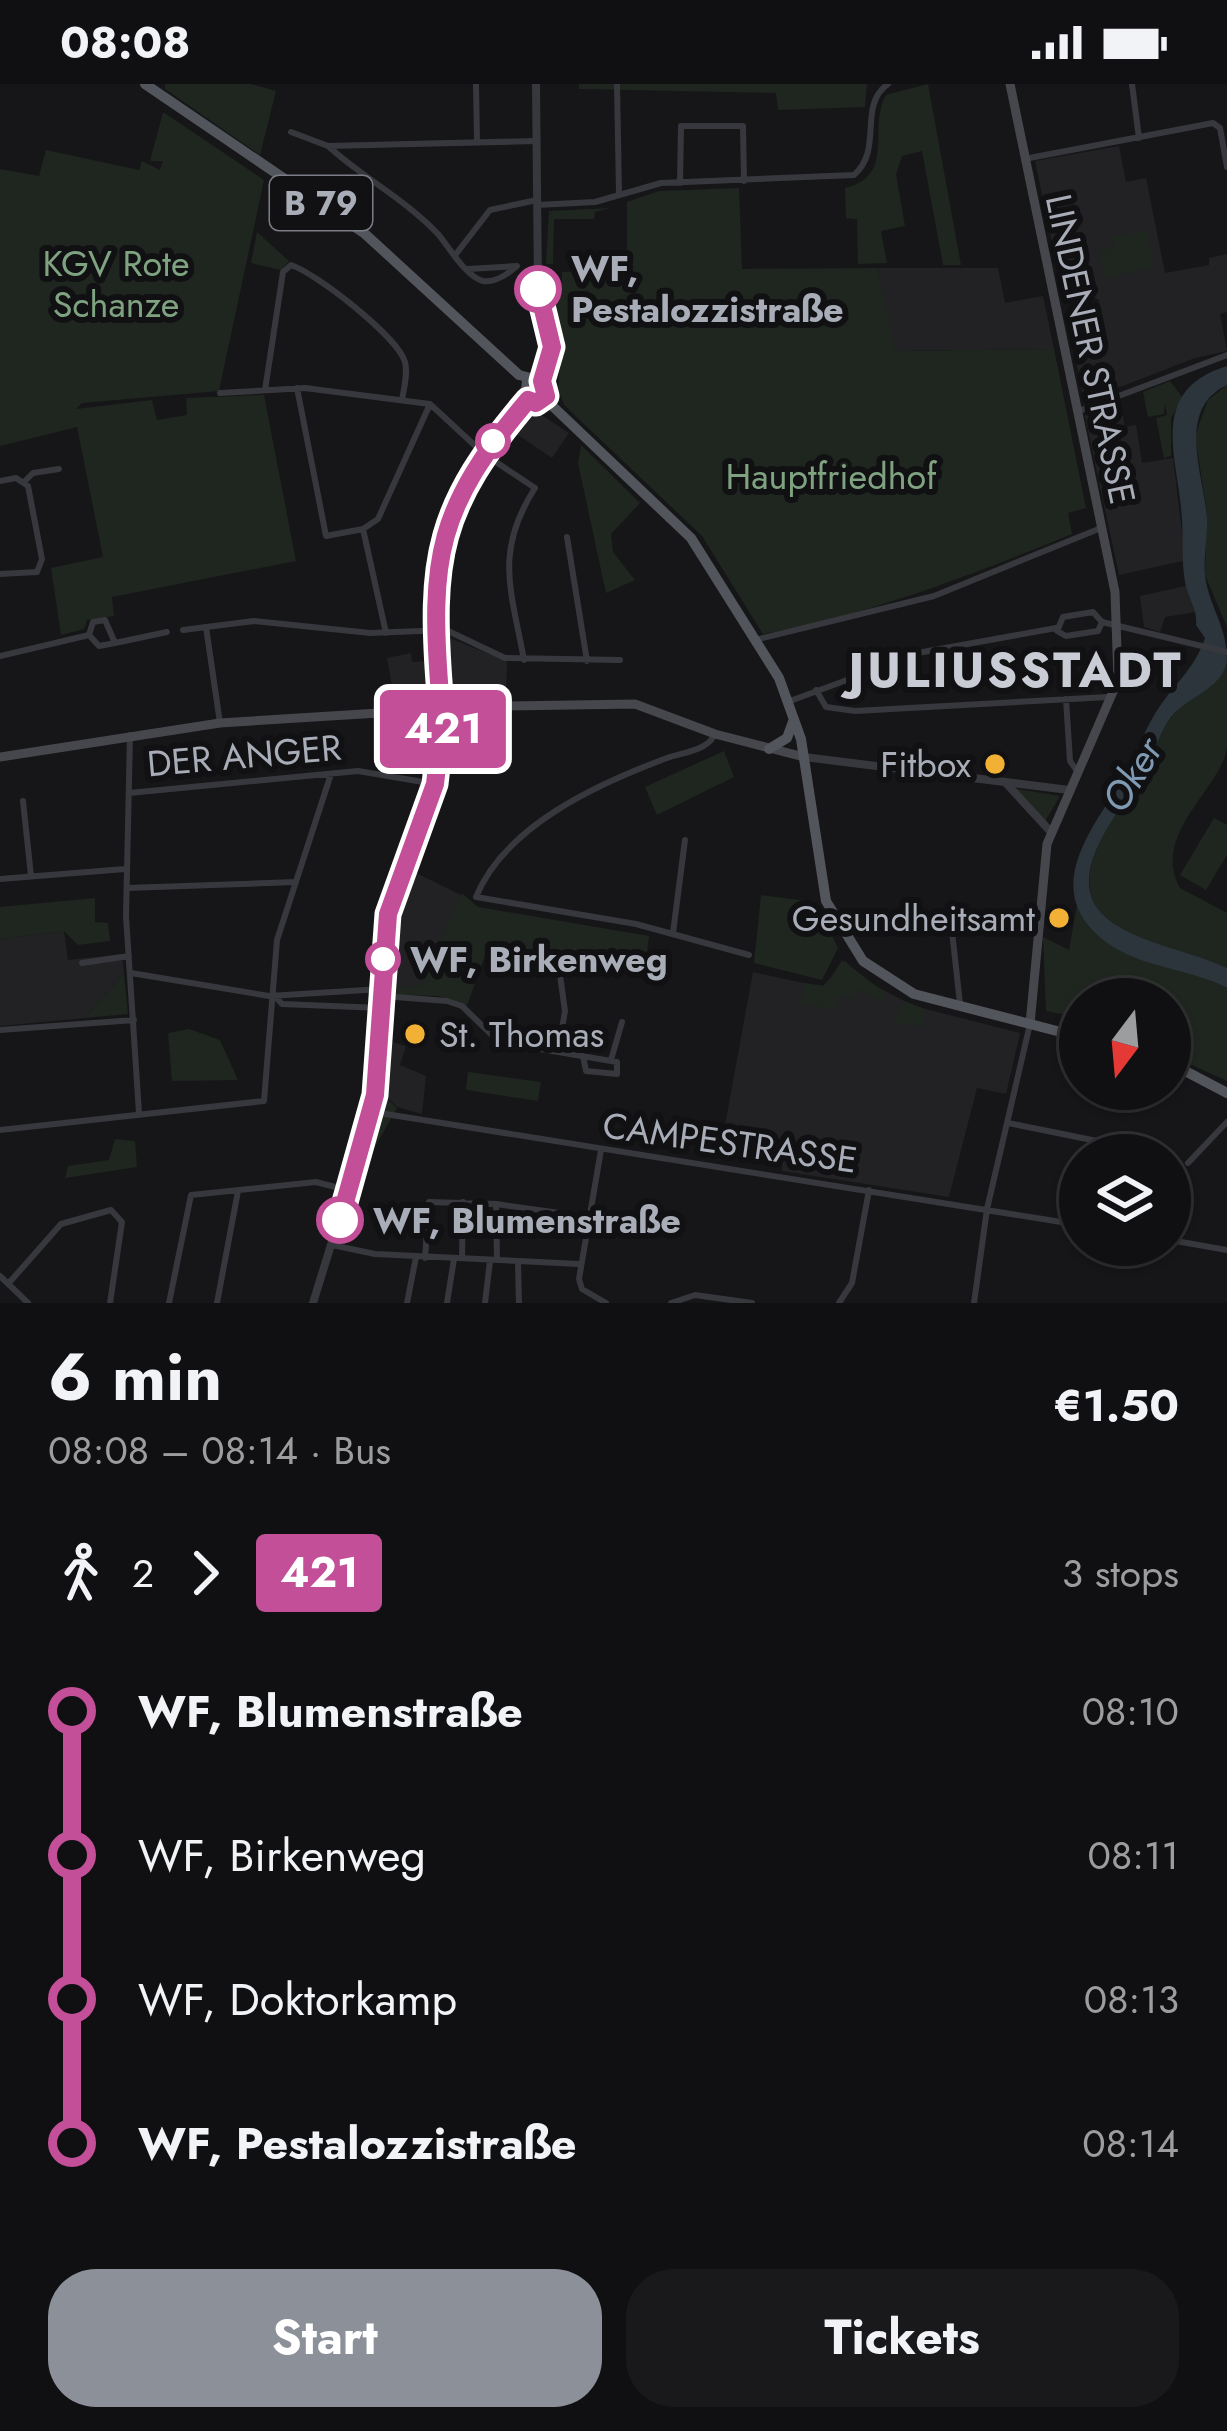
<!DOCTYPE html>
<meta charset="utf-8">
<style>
:root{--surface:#101012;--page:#19191b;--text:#f1f3f6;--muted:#9c9d9f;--line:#303032;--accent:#8c9099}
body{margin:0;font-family:Jost,sans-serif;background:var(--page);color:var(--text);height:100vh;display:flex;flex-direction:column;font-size:45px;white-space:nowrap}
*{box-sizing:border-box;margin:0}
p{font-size:39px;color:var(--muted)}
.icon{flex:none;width:66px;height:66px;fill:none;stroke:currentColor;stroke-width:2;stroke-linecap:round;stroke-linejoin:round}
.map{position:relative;height:1219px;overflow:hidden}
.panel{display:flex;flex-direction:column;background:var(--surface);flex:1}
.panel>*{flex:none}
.badge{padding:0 24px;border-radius:9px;font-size:42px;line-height:78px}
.needle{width:78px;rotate:196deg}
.controls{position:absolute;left:1059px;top:894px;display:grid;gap:24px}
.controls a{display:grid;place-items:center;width:132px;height:132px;border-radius:50%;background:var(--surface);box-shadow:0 3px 9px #0004,0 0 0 3px var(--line);font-size:60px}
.map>.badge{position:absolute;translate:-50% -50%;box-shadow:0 0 0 6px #fff}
.legs{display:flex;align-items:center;gap:18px;height:132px;padding:0 48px;font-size:39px}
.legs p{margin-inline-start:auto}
.headline{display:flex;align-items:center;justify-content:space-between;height:204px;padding:0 48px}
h1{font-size:66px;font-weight:700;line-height:90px}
.action{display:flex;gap:24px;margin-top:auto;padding:24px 48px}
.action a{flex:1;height:138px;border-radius:48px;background:var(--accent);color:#fff;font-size:48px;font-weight:700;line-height:138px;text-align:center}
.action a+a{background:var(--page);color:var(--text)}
ul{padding:0 48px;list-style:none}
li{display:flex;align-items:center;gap:42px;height:144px;font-size:45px}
li i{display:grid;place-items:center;width:18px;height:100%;margin:0 15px;background:currentColor}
li i::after{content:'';width:30px;height:30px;margin:-15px;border:9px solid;border-radius:50%;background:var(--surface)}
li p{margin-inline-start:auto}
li:first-child i{background:linear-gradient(#0000 50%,currentColor 0)}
li:last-child i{background:linear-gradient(currentColor 50%,#0000 0)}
.status{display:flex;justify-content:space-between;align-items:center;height:84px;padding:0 60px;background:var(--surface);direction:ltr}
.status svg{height:33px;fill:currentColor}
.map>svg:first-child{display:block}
.built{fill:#222225}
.green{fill:#1e261f}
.water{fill:#2c353c}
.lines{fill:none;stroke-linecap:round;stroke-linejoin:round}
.minor{stroke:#37383d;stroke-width:6}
.tertiary{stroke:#37383d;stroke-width:8}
.secondary{stroke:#45474d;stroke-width:9}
.primary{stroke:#53555c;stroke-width:10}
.line-1-casing{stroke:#fff;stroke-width:27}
.line-1{stroke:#c24f97;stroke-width:18}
.stop-1-dot{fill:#fff;stroke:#c24f97;stroke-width:6}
.poi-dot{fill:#f2b134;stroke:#111113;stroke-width:4.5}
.labels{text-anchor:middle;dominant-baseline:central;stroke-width:12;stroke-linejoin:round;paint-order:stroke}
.shield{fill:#111113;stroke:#7b7e86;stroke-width:3}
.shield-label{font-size:33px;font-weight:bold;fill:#a8adb8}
.park-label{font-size:36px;fill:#7fa381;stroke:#111113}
.stop-label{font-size:36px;font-weight:bold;fill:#a8adb8;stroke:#111113;text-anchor:start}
.street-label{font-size:36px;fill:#a8adb8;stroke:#111113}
.poi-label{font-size:36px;fill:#a8adb8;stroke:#111113;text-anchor:end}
.water-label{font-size:39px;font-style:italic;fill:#7f9bb3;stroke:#111113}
.district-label{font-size:48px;font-weight:bold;letter-spacing:3px;fill:#c9ccd4;stroke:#111113}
</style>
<div class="status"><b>08:08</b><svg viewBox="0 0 49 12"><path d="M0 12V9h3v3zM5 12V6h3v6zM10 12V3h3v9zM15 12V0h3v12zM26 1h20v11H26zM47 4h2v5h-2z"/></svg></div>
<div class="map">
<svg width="1227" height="1219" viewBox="0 0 1227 1219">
<rect width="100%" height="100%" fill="#161618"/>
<path class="built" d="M1119,62L1126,98L1146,94L1165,189L1209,181V174L1227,170V228L1220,230L1227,267L1195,274L1084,317L1071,252L1101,242L1099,216L1090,211L1064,215L1035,77Z
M877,184H998L1005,219L1043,212L1054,265L894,267Z
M1120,318L1125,343L1136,341L1142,379L1173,374L1183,456V477L1119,491L1085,332Z
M540,330L569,349L552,374L512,347L527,332Z
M1186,502L1196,528L1165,533L1160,548L1144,543L1140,512Z
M444,552L507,577L506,610L466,614L447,601H432L418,618L395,619L387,574L411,569L412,578L444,576Z
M412,787L467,814L423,907H394L396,838Z
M64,847L68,876L122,870L124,889L85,934L0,942V855Z
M845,877L870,899L914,922L1020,949L1006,1010L977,1004L949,1113L782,1087L784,1058L735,1050L736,1043L725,1041L753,888L822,903Z
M389,957L406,962L400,981L426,992L422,1030L397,1023L385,1011Z"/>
<path class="green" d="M165,0H251L276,7L260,71L165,5Z
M579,0H867L865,23L778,26L776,9L579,5Z
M928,0L961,181H943L922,67L902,72L896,90L905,142L881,147L887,179L858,180L857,135L846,134L845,104C897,91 867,45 886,11Z
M163,28L264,96L219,307L82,319L76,325L152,316L157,336L187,331L186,314L264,311L296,477L112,513L114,532L87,536L84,545L61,551L51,484L103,473L77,343L0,362V85L39,92L46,66L139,86L142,77L160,86L163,77H150Z
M739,104L742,185L877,184L895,267L1054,265L1086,424L1068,429L1072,450C969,492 872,530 763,550L702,452L564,321L558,304L561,268L547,213L562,212V188L627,186V118L659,107Z
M611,124L595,128L594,135H554L553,180H546L549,127Z
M1147,146L1154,184L1104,194L1099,167L1114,164L1112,153Z
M257,148L289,177L281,186L251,179Z
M1170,297L1183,314L1171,334V372L1164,374L1156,334L1167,331L1165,319L1164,330L1148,333L1143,308Z
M1227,301V543L1205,491L1207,428L1195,352L1208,316Z
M581,361L640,419L611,450L613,468L635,496L606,509L578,379Z
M1227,576C1227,604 1227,636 1227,664C1221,705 1150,750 1180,804L1227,829V884C1191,867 1146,863 1114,841C1053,798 1122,725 1146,685C1155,669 1159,651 1170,635C1188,611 1216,606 1227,576Z
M724,667L734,693L657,731L645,703Z
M1012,704L1060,712L1044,739Z
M1214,734L1227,741V771L1206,806L1180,791Z
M462,809L478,823L649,852L644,893L487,866L467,922L439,912L394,911V902L421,903Z
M761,811L816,818L838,864L822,896L754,879Z
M95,814V838L108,839L110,857L78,861L64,847L0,855V823Z
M1077,821L1090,843L1227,904V997L1170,971V915H1080V934L1046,927L1043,853L1069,866Z
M842,876L884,908L882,918L859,905L851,916L841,911L832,925L800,920L804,899L826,902Z
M124,889L128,930L85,934Z
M904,917L925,925L922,943L892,939Z
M189,945L220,956L238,996L172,997L168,949Z
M468,988L541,998L538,1017L466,1006Z
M382,1010L397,1024L360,1090Z
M115,1055L135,1057L137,1083L65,1094L68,1082L109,1076Z"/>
<path class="water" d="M1227,282V301C1175,325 1204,392 1207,434C1208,455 1202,478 1206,498C1212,527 1227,544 1227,576C1223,605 1188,612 1171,633C1160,648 1156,666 1147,682C1125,724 1049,800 1116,841C1149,862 1191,867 1227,884V904C1189,884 1141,884 1106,858C1039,807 1091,747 1122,696C1136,672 1144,645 1160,622C1177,597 1195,584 1205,554L1196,541C1198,526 1188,515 1185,498C1181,474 1184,448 1181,423C1175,367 1151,305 1227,282Z"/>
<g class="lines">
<path class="minor" d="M476,0L477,56
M617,0L619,110
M1132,0L1139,54
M291,48L328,62L536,57
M328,62C363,94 405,115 438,150C449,163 466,193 483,197C495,199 509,189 517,182L468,185
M1024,75L1213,39L1220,44L1227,83
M680,99L681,42H743L744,97
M537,121L595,118L661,99L854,91C884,65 857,22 888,0
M456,170L490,126L537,116
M297,304L326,452L363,445
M265,306L283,188L291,181C316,189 398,253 405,278C408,289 404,304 402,316
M220,309L305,304L430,320L484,370L535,404C494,468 511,505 524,576
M1079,327L1227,271
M0,397L16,394L28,402L42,475L37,488L0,490
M25,397L33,389L59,385
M567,453L587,577
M1093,528L1102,538L1098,547L1066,552L1057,547L1063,533Z
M1102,538L1227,568
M206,543L220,639
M183,546L254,537L370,549L446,546L505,574L620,576
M386,549L363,445L378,435L430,320
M755,556L934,512L1101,444
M115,559L167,548
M0,572L89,551L99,562L115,559L105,536L93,538L89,551
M816,606L826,623L855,627L1108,613
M1066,615L1070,677L1077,687
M790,617L923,568L1056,544
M715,650C707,667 684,668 667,674C597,700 505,742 476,813L636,840L749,871
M130,651L126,832L139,1029
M129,709L358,687L435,700
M23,717L31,792
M0,795L125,785
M127,804L295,798
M942,834L952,847L960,920
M673,849L685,756
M82,879L129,872
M131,889L269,912L382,905
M275,912L282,920L381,924
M382,912L447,917L462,922L499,958L617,978V990L586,987L583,972
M0,946L134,936
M558,968L565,927L560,891
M611,976L622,938
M373,1028L1080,1141
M1008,1039L1097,1057
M0,1046L264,1017L277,856L331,690
M601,1066L579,1195L582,1205L606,1219
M1188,1079L1227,1038
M496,1120L497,1176
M1170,1156L1227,1166
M332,1161L375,1170L579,1180
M425,1174L429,1118L496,1120L588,1133
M462,1174L463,1118
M518,1179L519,1219
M0,1192L28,1219
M8,1200L61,1140L111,1126L122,1138L110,1219
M169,1219L191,1111L316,1098L347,1106
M217,1219L238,1107
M407,1219L416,1173
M447,1219L454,1175
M485,1219L490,1177
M671,1219L695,1211L752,1219
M839,1219L852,1199L869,1106
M974,1219L987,1125L1030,940"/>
<path class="tertiary" d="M536,0L538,205L552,264L542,297
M440,611C429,474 438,422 528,316
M804,673L1069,706
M1005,698L1050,747
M313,1219L372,1028L389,830L435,700L443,639"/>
<path class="secondary" d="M1010,0L1115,508L1118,596L1047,760L1030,940
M427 625a14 14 0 1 1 28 0a14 14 0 1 1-28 0Z
M455,623L635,620L715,650L804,673
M0,673L220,639L427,626"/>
<path class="primary" d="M145,0L364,149L519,291L542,297L544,314L691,454L779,594L801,655L826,817L863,877L914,910L1080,953
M527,297L525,314L536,318L544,314
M769,665L787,654L794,635
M1170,979L1227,1009"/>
</g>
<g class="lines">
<defs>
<path id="line-1" d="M340,1136L375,1011L388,830L435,700L442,639L455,626L450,614L440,611C429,473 437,423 528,316L536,319L546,312L542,297L552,263L538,205"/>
</defs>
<use href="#line-1" class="line-1-casing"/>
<use href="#line-1" class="line-1"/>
</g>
<g class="stop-1-dot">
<circle cx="538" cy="205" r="21"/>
<circle cx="493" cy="357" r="15"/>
<circle cx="383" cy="875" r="15"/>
<circle cx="340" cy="1136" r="21"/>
</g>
<g class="poi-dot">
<circle cx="995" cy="680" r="12"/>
<circle cx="1059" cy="834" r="12"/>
<circle cx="415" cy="950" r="12"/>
</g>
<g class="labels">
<rect class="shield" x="270" y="92" width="102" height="54" rx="9"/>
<g class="shield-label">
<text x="321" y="119">B 79</text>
</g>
<g class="park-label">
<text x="116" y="179">KGV Rote<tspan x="116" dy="41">Schanze</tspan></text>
<text x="831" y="392">Hauptfriedhof</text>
</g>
<g class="stop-label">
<text x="571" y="184">WF,<tspan x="571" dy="41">Pestalozzistraße</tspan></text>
<text x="410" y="875">WF, Birkenweg</text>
<text x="373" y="1136">WF, Blumenstraße</text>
</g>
<g class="street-label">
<text transform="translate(1091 265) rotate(78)">LINDENER STRASSE</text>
<text transform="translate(244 671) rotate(-5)">DER ANGER</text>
<text transform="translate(730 1058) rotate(8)">CAMPESTRASSE</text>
</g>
<g class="poi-label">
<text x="971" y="680">Fitbox</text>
<text x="1035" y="834">Gesundheitsamt</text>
<text x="439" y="950" text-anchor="start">St. Thomas</text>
</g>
<g class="water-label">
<text transform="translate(1132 691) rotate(-59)">Oker</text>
</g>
<g class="district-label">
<text x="1016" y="586">JULIUSSTADT</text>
</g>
</g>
</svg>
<div class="controls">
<a><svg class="needle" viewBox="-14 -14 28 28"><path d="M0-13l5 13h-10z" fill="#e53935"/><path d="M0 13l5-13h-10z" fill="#9c9d9f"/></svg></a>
<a><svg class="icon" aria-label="layers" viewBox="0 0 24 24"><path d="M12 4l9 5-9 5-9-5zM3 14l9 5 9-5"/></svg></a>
</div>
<b class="badge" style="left:443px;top:645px;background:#c24f97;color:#fff">421</b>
</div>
<section class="panel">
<div class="headline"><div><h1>6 min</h1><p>08:08 – 08:14 · Bus</p></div><b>€1.50</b></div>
<div class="legs"><svg class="icon" aria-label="walk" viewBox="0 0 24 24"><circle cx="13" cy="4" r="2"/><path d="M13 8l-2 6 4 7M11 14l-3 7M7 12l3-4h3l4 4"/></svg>2<svg class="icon" aria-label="forward" viewBox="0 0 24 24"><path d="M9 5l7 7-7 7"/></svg><b class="badge" style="background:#c24f97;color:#fff">421</b><p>3 stops</p></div>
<ul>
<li><i style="color:#c24f97"></i><b>WF, Blumenstraße</b><p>08:10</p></li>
<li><i style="color:#c24f97"></i><span>WF, Birkenweg</span><p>08:11</p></li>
<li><i style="color:#c24f97"></i><span>WF, Doktorkamp</span><p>08:13</p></li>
<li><i style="color:#c24f97"></i><b>WF, Pestalozzistraße</b><p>08:14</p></li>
</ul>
<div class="action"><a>Start</a><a>Tickets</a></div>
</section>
